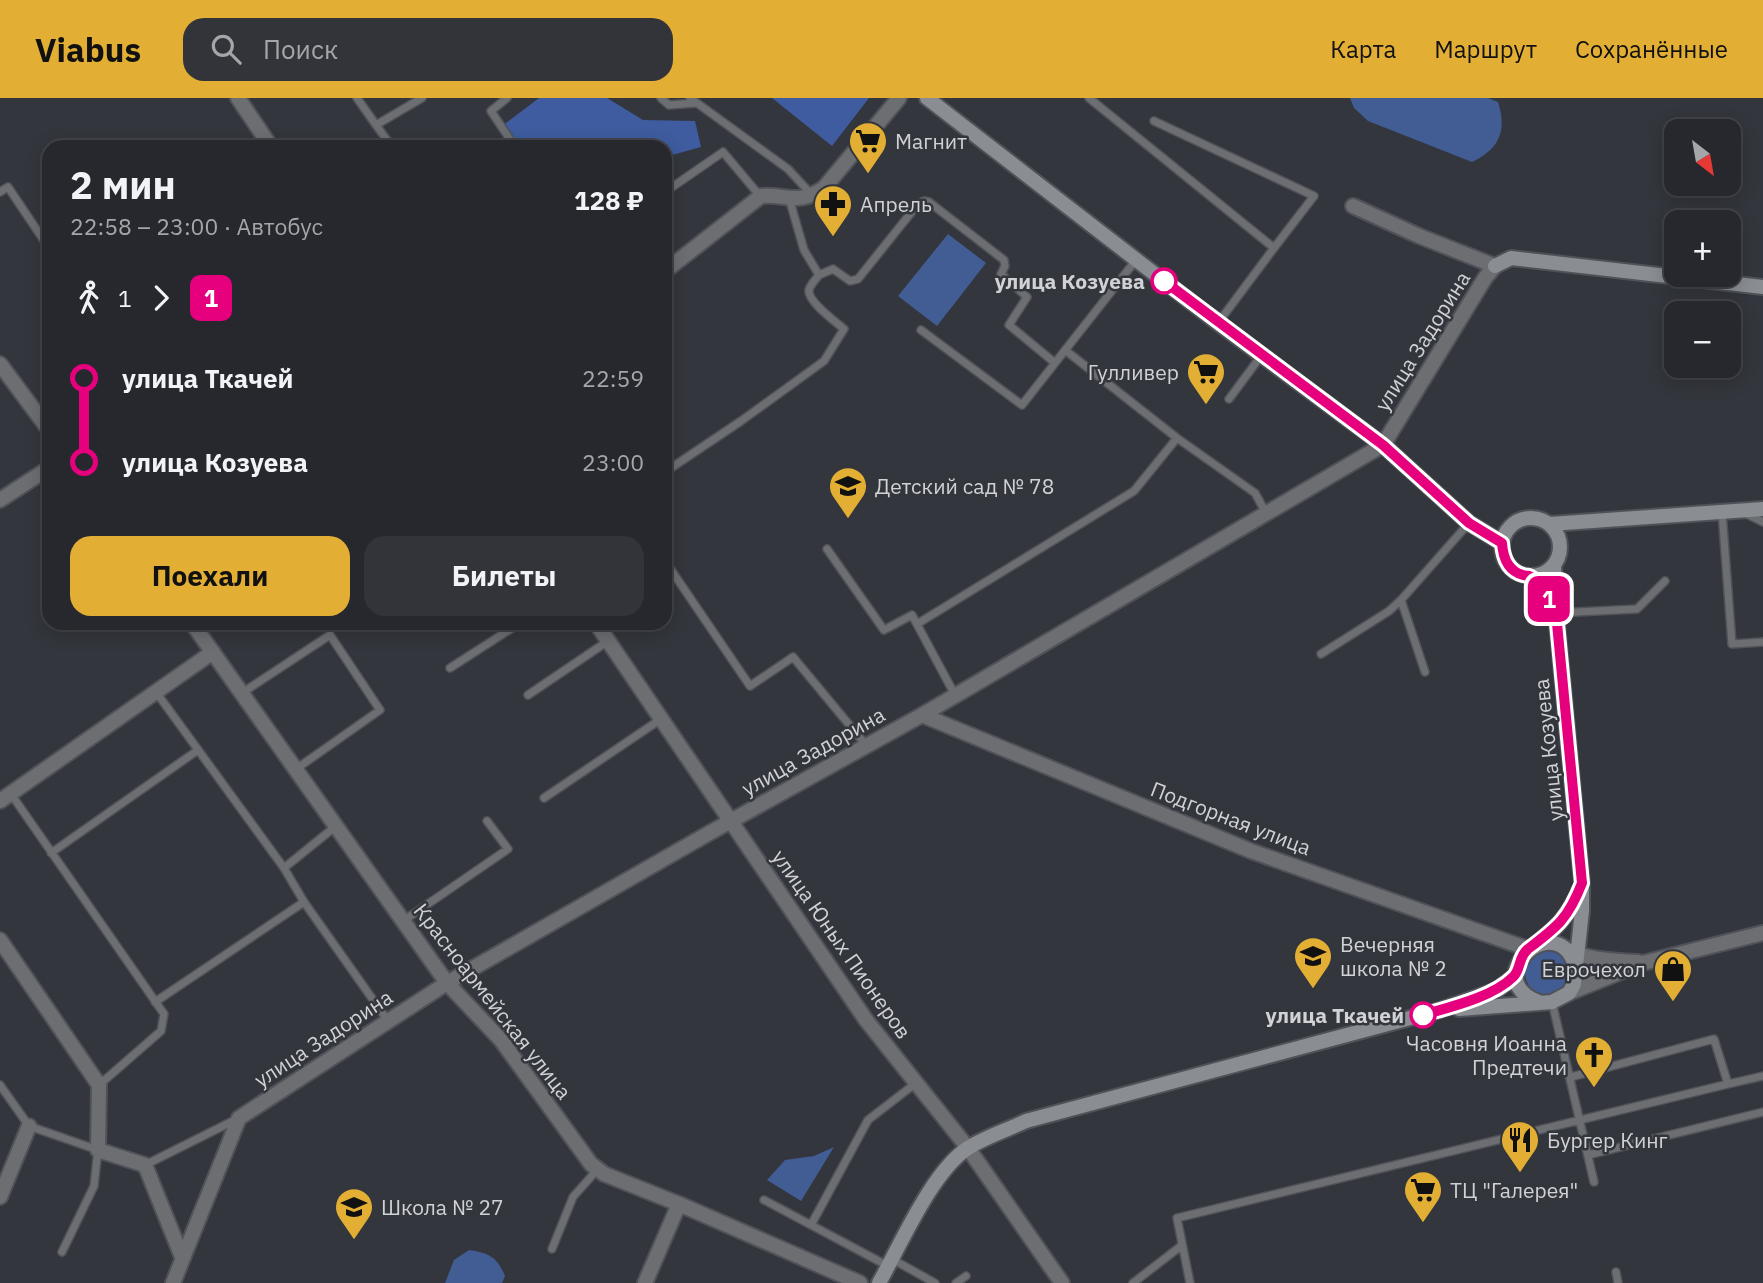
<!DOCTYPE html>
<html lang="ru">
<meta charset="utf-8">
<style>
:root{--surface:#26282d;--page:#323439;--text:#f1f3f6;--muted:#a4a6aa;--line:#424449;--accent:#e2af34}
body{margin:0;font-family:"IBM Plex Sans",sans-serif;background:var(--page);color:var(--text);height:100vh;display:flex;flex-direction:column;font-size:26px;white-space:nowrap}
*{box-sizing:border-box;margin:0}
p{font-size:23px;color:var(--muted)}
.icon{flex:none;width:38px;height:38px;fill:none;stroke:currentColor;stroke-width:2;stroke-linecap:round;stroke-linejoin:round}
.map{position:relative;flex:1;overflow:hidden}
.details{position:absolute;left:42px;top:42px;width:630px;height:490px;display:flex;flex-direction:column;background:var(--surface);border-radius:21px;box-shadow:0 4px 18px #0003,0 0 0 2px var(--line)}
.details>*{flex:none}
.badge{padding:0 14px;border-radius:10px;font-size:24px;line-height:46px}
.needle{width:46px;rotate:149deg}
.tools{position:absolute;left:1664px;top:21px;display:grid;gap:14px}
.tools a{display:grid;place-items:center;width:77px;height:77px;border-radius:14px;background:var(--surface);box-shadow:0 4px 18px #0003,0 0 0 2px var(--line);font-size:35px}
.map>.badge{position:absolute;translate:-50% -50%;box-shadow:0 0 0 4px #fff}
.legs{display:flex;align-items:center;gap:10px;height:77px;padding:0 28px;font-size:23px}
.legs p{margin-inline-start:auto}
.headline{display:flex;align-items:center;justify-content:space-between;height:119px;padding:0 28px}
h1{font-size:38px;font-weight:800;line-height:52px}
.primary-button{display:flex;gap:14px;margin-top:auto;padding:14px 28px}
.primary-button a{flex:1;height:80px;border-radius:21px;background:var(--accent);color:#111;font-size:28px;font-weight:800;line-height:80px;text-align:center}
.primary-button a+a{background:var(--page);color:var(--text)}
ul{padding:0 28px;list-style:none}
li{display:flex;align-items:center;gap:24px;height:84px;font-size:26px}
li i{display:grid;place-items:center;width:10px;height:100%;margin:0 9px;background:currentColor}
li i::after{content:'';width:18px;height:18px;margin:-9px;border:5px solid;border-radius:50%;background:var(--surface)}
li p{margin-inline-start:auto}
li:first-child i{background:linear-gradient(#0000 50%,currentColor 0)}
li:last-child i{background:linear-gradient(currentColor 50%,#0000 0)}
header{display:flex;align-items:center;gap:42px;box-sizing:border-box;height:98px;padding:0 35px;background:var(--accent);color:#111}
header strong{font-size:33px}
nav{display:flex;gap:38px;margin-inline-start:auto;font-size:24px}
.search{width:490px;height:63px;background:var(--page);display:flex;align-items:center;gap:18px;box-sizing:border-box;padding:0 24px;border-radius:21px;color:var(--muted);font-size:26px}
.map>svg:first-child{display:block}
.green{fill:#425c94}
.forest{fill:#3e5c9f}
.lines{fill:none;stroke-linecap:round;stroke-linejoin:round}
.lane-casing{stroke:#4f5258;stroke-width:10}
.street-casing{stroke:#4f5258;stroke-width:18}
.secondary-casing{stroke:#4f5258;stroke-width:18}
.lane{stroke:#6c6e71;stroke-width:7}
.street{stroke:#6c6e71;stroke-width:14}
.secondary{stroke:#8a8d92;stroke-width:14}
.line-1-casing{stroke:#fff;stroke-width:16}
.line-1{stroke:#e6007e;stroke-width:10}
.stop-1-dot{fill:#fff;stroke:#e6007e;stroke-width:3.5}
.labels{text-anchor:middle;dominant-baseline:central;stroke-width:5;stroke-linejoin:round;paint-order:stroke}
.poi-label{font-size:21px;fill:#d0d2d5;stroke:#33363c;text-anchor:start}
.stop-label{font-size:21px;font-weight:bold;fill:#d0d2d5;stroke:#33363c;text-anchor:end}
.street-label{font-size:21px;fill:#d0d2d5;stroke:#33363c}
</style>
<header>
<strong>Viabus</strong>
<div class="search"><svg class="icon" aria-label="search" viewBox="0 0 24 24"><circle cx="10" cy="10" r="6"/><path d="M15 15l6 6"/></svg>Поиск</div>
<nav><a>Карта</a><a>Маршрут</a><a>Сохранённые</a></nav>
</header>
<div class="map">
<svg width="1763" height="1185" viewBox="0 0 1763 1185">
<rect width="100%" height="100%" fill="#33363c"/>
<path class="green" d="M1350,0H1488L1498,4C1507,32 1500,51 1472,64L1368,23L1354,10Z
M948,136L986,165L937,228L898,198Z
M1525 875a22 22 0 1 1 44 0a22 22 0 1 1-44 0Z
M834,1049L801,1103L767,1082L785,1062L814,1058Z
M469,1152C488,1155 497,1158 505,1178L502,1185H445L454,1162Z"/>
<path class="forest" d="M539,0H607L643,22L695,23L701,49L665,59V49H526L498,31Z
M772,0H869L832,48Z"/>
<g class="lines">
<defs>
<path id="lane" d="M357,0L376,27
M507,0L491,13L515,49
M661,0L669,7L696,5
M690,0L788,71L812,97
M1089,0L1274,150L1218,225
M1154,23L1314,98L1274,150
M392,49L376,27L422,0
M0,94L8,89L49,150
M665,94L723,54L760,98
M819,177L833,171L850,183L858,181L918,106L924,103L929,104L1004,162L1005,168L1001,176L1027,199L1009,227L1055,265
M921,232L1022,307L1136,162
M1065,252L1177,340
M1229,301L1261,258
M665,374L741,323L824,263L844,231C836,224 807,203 809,192C810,187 816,181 819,177L804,152L789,100
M1722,414L1732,546L1763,544
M1745,415L1763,424
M827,451L884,532L912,517L955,597
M665,463L750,588L793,559L866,647
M1556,515L1637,511L1665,483
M917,526L1134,393L1177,340L1255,395L1266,415
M1321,556L1389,513L1401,502
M450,570L520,525
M1425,574L1401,502L1469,425
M156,594L284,770L336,728
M242,595L330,537L380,612L296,671
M528,597L608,543
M11,696L164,916L161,933L99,987
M544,700L661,621
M51,755L198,652
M284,770L304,804
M403,823L508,751L487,723
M155,904L304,804L388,923
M1552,904L1594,1084
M1571,979L1714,941L1728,986L1763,978
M0,987L29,1028L98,1052L94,1088L62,1154
M1588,1057L1763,1014
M145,1067L235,1022
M764,1102L888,1168
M811,1127L868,1022L916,985
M552,1151L573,1099L597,1072
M892,1161L935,1185
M1616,1174L1618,1185
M956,1185L966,1178
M1133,1185L1181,1148
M1190,1185L1177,1120L1728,986"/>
<path id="street" d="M238,0L271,49
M665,173L761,98C789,96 797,108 824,90L899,0
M0,266L49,332
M0,402L49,370
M192,525L447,885L501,942L591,1066L604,1076L679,1106L860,1185
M596,525L866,922L968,1050L1062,1185
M922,617L1251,753L1528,851
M0,703L213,554
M0,842L99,987L98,1052L145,1067L182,1159
M1566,851C1589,862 1613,863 1638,864
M1569,895L1643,865L1763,835
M0,1099L29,1028
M173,1185L239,1020L447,885L711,734L922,617L1383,347L1485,180L1495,168L1419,138L1353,108
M645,1185L679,1106"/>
<path id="secondary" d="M927,0L1218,225L1383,347L1469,425L1502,445
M1495,168L1511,160L1763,189
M1502 449a29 29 0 1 1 58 0a29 29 0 1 1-58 0Z
M1550,426L1763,411
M1531,478L1540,487L1554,511
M1536,847C1555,832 1570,816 1579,793
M1539,904C1475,880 1561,805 1576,872
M1459,911L1552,904L1569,895L1574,886L1582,813V785L1556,515L1554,468
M879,1185C900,1148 932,1073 968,1050C985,1039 1007,1032 1026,1023L1440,912L1497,892L1516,877"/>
</defs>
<use href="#lane" class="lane-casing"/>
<use href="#street" class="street-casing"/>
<use href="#secondary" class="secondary-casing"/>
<use href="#lane" class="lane"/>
<use href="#street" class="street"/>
<use href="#secondary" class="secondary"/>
</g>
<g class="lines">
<defs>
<path id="line-1" d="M1164,183L1383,347L1469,425L1502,445C1503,460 1508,473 1523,477C1531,479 1527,476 1534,481C1544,489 1550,504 1556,515L1582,785C1568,821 1557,829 1528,851C1518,859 1521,872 1513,879C1493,899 1450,909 1423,917"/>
</defs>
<use href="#line-1" class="line-1-casing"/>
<use href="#line-1" class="line-1"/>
</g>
<defs>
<symbol id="supermarket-pin" viewBox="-11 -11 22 30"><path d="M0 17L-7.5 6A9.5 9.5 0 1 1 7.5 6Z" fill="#e2af34" stroke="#33363c"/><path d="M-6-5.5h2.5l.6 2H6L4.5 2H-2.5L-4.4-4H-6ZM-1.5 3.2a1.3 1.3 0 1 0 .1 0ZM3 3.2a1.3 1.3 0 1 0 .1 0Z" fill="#111"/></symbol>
<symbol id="pharmacy-pin" viewBox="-11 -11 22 30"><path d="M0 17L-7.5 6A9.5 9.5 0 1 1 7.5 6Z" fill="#e2af34" stroke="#33363c"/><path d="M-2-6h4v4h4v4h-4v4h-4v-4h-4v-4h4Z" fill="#111"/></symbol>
<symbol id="school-pin" viewBox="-11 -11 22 30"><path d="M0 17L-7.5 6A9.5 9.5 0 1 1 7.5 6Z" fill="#e2af34" stroke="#33363c"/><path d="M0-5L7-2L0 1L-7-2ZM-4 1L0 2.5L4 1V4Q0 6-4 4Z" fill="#111"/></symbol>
<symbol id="shop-pin" viewBox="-11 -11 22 30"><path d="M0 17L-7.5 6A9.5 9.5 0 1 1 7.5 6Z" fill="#e2af34" stroke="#33363c"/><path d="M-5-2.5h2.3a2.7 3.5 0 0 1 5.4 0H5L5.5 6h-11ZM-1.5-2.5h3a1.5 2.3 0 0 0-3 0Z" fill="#111"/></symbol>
<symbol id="church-pin" viewBox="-11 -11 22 30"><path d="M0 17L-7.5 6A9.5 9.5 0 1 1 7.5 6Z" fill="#e2af34" stroke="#33363c"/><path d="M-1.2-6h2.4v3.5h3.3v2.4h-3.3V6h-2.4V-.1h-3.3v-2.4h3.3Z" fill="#111"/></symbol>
<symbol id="restaurant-pin" viewBox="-11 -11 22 30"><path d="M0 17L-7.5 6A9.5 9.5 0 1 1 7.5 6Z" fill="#e2af34" stroke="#33363c"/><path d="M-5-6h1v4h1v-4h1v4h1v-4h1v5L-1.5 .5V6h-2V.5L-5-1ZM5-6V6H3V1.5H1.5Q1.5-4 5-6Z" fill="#111"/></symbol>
</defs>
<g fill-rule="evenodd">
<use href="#supermarket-pin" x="846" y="21" width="44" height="60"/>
<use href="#pharmacy-pin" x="811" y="84" width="44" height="60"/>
<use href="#supermarket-pin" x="1184" y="252" width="44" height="60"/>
<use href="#school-pin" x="826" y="366" width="44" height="60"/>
<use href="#school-pin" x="1291" y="836" width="44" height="60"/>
<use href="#shop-pin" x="1651" y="849" width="44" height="60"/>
<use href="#church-pin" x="1572" y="935" width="44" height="60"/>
<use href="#restaurant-pin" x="1498" y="1020" width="44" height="60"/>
<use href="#supermarket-pin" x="1401" y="1070" width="44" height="60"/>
<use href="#school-pin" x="332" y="1087" width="44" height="60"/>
</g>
<g class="stop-1-dot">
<circle cx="1164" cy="183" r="12"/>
<circle cx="1423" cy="917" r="12"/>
</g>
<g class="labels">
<g class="poi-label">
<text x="895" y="43">Магнит</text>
<text x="860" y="106">Апрель</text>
<text x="1179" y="274" text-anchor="end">Гулливер</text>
<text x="875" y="388">Детский сад № 78</text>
<text x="1340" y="846">Вечерняя<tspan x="1340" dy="24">школа № 2</tspan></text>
<text x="1646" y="871" text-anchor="end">Еврочехол</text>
<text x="1567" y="945" text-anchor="end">Часовня Иоанна<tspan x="1567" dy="24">Предтечи</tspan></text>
<text x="1547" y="1042">Бургер Кинг</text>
<text x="1450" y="1092">ТЦ "Галерея"</text>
<text x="381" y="1109">Школа № 27</text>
</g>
<g class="stop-label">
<text x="1145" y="183">улица Козуева</text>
<text x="1404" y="917">улица Ткачей</text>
</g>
<g class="street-label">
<text transform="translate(1422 243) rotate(-58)">улица Задорина</text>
<text transform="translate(1548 652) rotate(-96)">улица Козуева</text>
<text transform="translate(813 653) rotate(-29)">улица Задорина</text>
<text transform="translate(1231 720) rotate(21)">Подгорная улица</text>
<text transform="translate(842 846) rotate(55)">улица Юных Пионеров</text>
<text transform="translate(493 903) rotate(52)">Красноармейская улица</text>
<text transform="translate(323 940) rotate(-33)">улица Задорина</text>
</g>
</g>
</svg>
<div class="tools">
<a><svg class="needle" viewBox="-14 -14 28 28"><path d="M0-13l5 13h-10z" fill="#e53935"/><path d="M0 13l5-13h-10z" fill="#a4a6aa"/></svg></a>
<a>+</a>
<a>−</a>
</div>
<b class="badge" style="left:1549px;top:501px;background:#e6007e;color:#fff">1</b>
<section class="details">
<div class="headline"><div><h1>2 мин</h1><p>22:58 – 23:00 · Автобус</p></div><b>128 ₽</b></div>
<div class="legs"><svg class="icon" aria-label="walk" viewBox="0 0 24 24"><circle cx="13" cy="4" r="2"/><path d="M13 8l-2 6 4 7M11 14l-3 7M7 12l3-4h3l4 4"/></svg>1<svg class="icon" aria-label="forward" viewBox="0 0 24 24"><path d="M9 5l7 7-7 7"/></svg><b class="badge" style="background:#e6007e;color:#fff">1</b></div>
<ul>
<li><i style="color:#e6007e"></i><b>улица Ткачей</b><p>22:59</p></li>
<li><i style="color:#e6007e"></i><b>улица Козуева</b><p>23:00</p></li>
</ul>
<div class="primary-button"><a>Поехали</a><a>Билеты</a></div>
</section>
</div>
